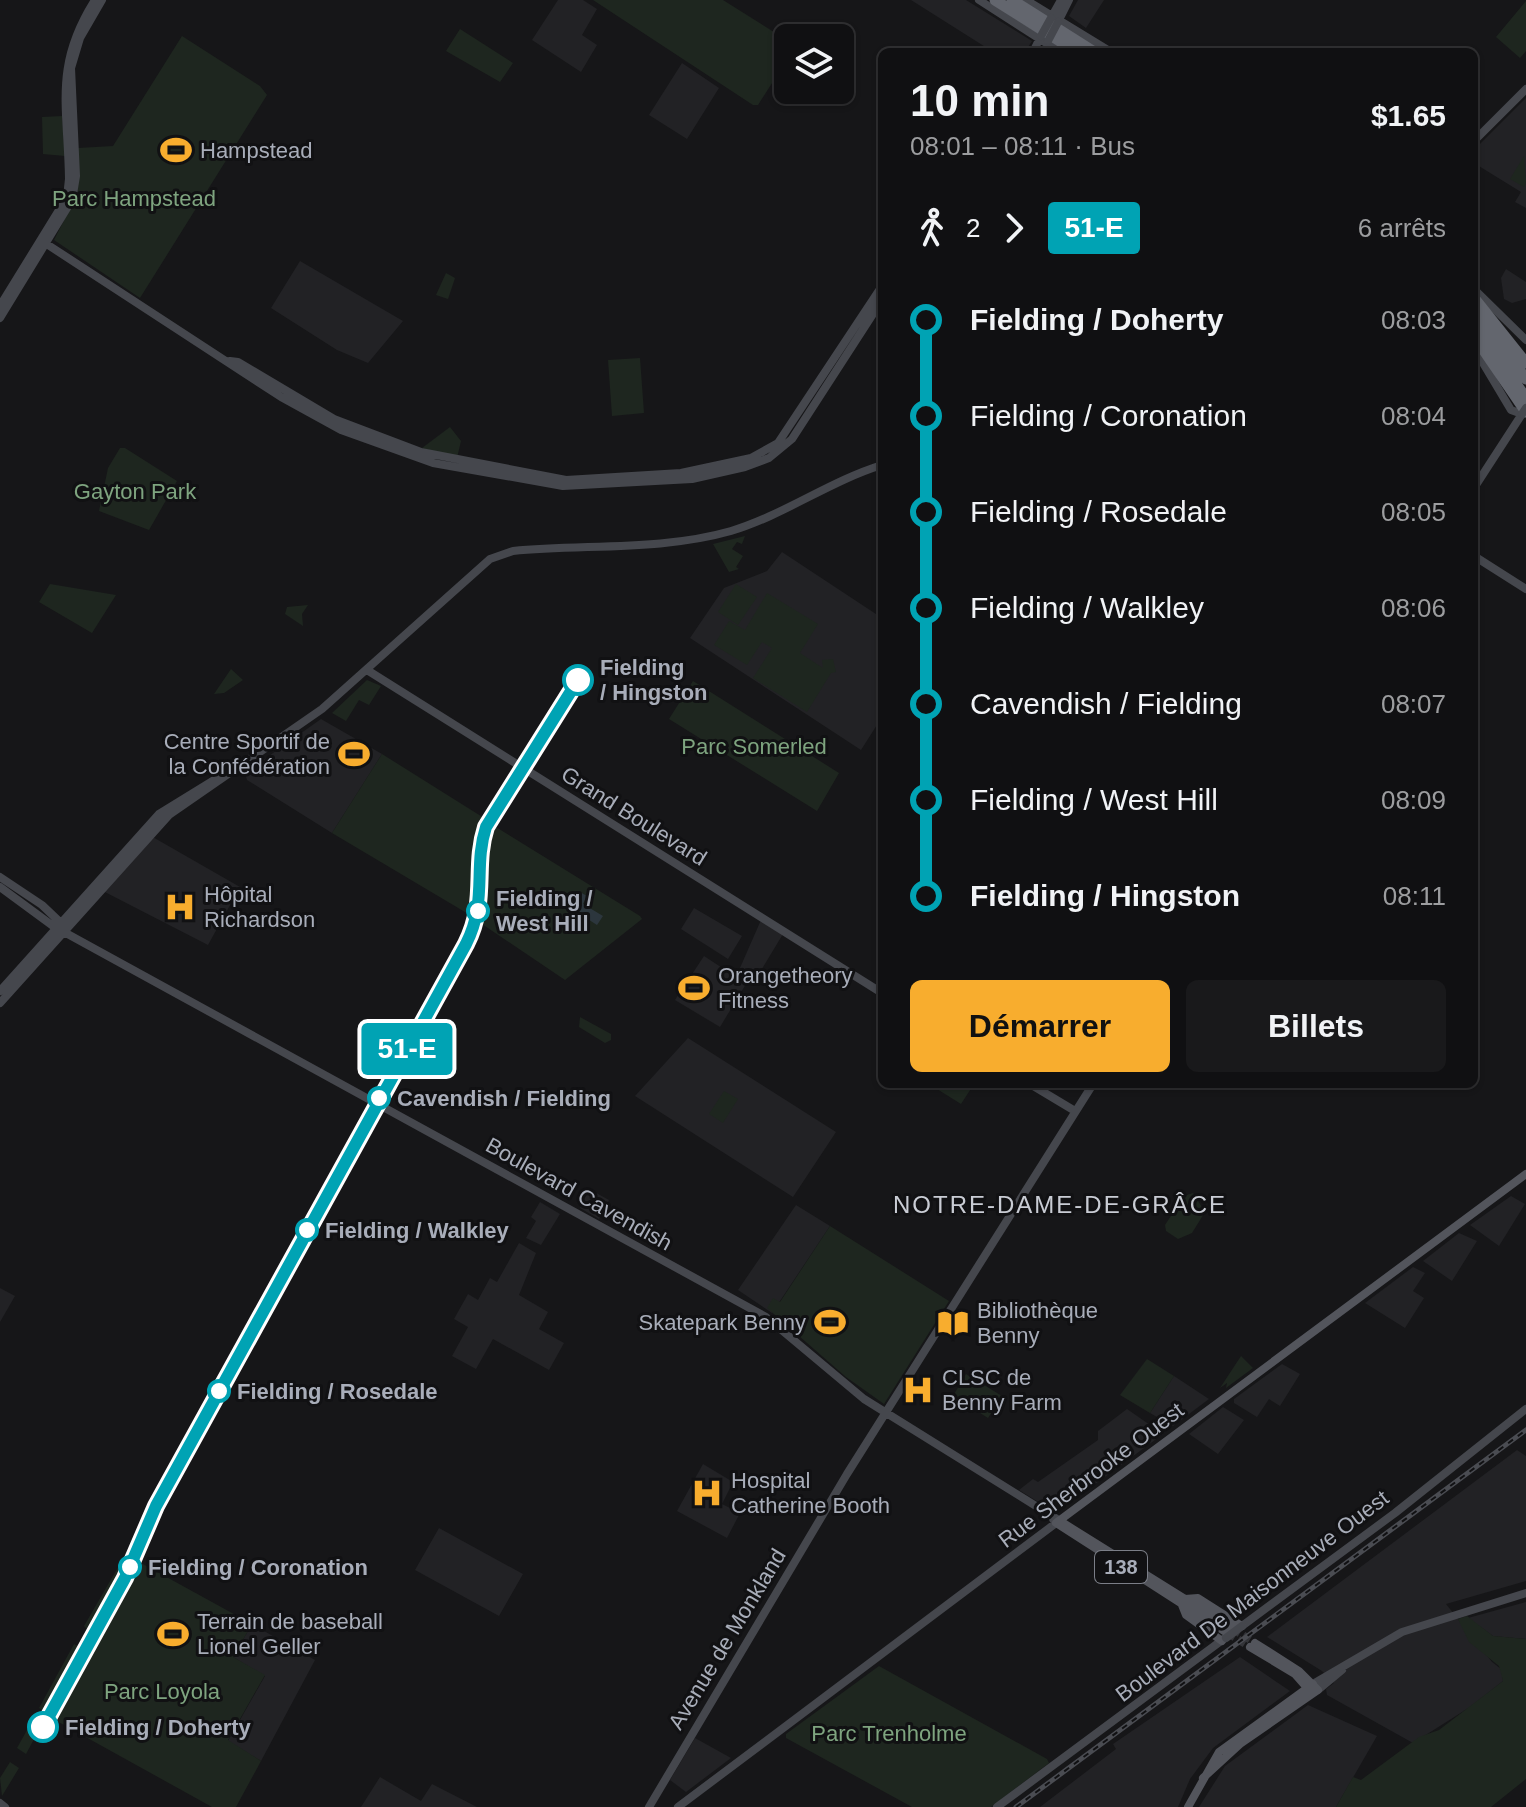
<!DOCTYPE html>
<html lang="fr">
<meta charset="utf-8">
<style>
:root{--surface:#101012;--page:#19191b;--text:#f1f3f6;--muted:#9c9d9f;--line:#303032;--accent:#f8ad2e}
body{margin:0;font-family:Helvetica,sans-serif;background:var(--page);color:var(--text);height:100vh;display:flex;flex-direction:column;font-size:30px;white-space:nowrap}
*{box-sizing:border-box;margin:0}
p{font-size:26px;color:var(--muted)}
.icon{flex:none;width:44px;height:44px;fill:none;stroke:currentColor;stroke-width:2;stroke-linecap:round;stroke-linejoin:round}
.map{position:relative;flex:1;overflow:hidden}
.panel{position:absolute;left:878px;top:48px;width:600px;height:1040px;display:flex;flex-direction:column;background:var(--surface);border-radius:12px;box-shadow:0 2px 6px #0004,0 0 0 2px var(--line)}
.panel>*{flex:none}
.badge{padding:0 16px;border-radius:6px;font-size:28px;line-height:52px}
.fabs{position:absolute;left:774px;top:24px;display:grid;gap:16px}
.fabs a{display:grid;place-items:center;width:80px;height:80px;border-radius:12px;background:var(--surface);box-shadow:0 2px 6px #0004,0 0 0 2px var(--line);font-size:40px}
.map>.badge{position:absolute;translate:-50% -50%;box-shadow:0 0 0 4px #fff}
.legs{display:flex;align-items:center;gap:12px;height:88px;padding:0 32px;font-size:26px}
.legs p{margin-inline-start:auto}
.summary{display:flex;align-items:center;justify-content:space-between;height:136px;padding:0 32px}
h1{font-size:44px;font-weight:800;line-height:60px}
.action{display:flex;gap:16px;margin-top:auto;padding:16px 32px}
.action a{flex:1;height:92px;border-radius:12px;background:var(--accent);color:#111;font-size:32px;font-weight:800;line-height:92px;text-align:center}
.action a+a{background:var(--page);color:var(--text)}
ul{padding:0 32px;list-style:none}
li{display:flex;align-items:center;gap:28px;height:96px;font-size:30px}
li i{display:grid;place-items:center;width:12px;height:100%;margin:0 10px;background:currentColor}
li i::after{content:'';width:20px;height:20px;margin:-10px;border:6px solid;border-radius:50%;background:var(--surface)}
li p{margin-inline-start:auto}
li:first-child i{background:linear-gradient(#0000 50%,currentColor 0)}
li:last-child i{background:linear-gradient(currentColor 50%,#0000 0)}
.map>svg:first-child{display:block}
.built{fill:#222225}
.green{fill:#1e261f}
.water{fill:#2c363d}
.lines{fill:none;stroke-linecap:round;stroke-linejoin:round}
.primary-tunnel{stroke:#333438;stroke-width:8;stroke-dasharray:8 4;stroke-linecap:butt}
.secondary{stroke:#45474d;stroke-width:8}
.primary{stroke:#53555c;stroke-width:8}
.highway{stroke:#63666e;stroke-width:11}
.rail-casing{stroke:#4a4c52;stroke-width:5}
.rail{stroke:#111113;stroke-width:2;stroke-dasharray:6;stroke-linecap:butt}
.secondary-bridge{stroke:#45474d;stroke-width:8}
.line-1-casing{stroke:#fff;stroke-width:18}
.line-1{stroke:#00a3b4;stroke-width:12}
.stop-1-dot{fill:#fff;stroke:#00a3b4;stroke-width:4}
.labels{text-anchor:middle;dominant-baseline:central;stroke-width:6;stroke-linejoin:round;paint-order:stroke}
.shield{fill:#111113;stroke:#7b7e87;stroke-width:2}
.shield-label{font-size:20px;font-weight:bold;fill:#a8adb9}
.poi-label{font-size:22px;fill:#a8adb9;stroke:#111113;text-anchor:start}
.park-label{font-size:22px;fill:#7ea47f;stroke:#111113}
.stop-label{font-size:22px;font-weight:bold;fill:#a8adb9;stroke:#111113;text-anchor:start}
.street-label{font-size:22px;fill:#a8adb9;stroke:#111113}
.neighbourhood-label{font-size:24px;letter-spacing:2px;fill:#c9ccd4;stroke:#111113}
</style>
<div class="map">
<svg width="1526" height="1807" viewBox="0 0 1526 1807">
<rect width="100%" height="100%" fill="#161618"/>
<path class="built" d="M558,0H583L597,9L582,35L597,45L581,72L532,40Z
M911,0H966L1032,41L1025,52H985L987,48Z
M1078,0H1104L1086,28L1069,16Z
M682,63L719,88L687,139L649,115Z
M1526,98V208L1515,202L1521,192L1474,163V150Z
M300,261L403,321L368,363L337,350L271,308Z
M1506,269L1526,282V299L1512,303L1504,299L1501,278Z
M782,552L882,618V717L861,750L690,638L724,588L767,571Z
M321,719L382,754L332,833L247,780L245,773Z
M151,836L240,887L208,945L101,890Z
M694,908L742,936L728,959L681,929Z
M761,920L783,934L754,982L749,979L720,1027L675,1000L704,956L736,977Z
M688,1038L836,1132L793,1197L635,1096Z
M589,1189L609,1200L599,1219L580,1208Z
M1511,1196L1525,1204L1499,1246L1470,1225Z
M540,1202L560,1214L541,1245L526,1238L536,1221L531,1217Z
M796,1205L830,1226L772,1313L738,1290Z
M1459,1233L1477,1241L1452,1281L1423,1261Z
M519,1243L536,1253L519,1295L548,1312L539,1329L564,1343L549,1370L493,1339L476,1369L452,1356L468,1327L454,1319L468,1294L478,1300L490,1278L497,1282Z
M1413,1267L1425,1273L1413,1291L1424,1298L1405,1328L1365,1303Z
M0,1288L15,1296L0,1322Z
M1282,1364L1300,1374L1280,1406L1269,1399L1257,1417L1234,1403V1399Z
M1174,1376L1209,1399L1173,1426L1150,1413Z
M1223,1407L1244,1420L1218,1454L1189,1434Z
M1127,1409L1163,1434L1056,1513L1019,1490L1033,1479L1038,1482L1098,1440V1431Z
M1517,1450L1526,1456V1581L1446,1604L1492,1662L1501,1669L1503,1681L1470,1707L1413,1743L1327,1695L1326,1689L1334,1683L1322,1671L1267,1637Z
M703,1464L733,1482L722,1504L740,1513L727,1538L677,1511Z
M439,1528L523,1574L499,1616L415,1570Z
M1526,1602V1639L1493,1636L1468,1618Z
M252,1624L315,1660L261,1761L228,1741L265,1676L233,1657Z
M1240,1657L1290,1691L1213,1748L1190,1779L1178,1807H1040L1116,1749L1113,1744Z
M1308,1705L1377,1736L1336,1807H1199L1225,1766Z
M695,1738L731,1758L686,1792L670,1780Z
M380,1777L421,1801L432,1784L477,1807H361Z"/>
<path class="green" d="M593,0H723L788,41V58L758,105H753Z
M1526,1V51L1520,58L1496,37Z
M460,29L513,63L500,82L446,51Z
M182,36L260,86L267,95L140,298L54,240L77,195L78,148L113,146Z
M62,116L65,156L43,154L42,117Z
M1524,156L1526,183L1524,187L1510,179Z
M446,273L455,278L448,299L436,295Z
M640,358L644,413L612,416L608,360Z
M450,427L461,441L457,458L422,448Z
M120,448H125L177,481L149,530L99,511L108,468Z
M745,536L742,544L737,542L732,549L743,556L736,567L739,569L729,572L713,544Z
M50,584L116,595L92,633L39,602Z
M736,584L757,597L738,625L718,612Z
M767,593L818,624L800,653L823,668L822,660L833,659L836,672L831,673L807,712L753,678L772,648L762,642L747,665L714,645L729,621L745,630Z
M308,605L302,614L303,626L285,614L287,607Z
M231,669L243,680L224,693L214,694Z
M367,680L381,686L369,705L359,700L346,721L332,713Z
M693,681L839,773L817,811L669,719Z
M382,754L484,818C474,848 483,894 470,915L332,833Z
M496,827L640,916L642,919L565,980L482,924L487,899L486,853L491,829Z
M580,1017L611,1034V1040L605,1043L579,1027Z
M929,1084H974L961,1104Z
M724,1091L738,1099L723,1123L709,1114Z
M1193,1193L1205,1212L1192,1233L1178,1239L1166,1231L1165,1225L1184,1196Z
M830,1226L949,1301L884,1404L846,1377L767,1308L773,1298L780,1302Z
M1241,1356L1253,1368L1226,1388L1227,1383L1220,1388Z
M1147,1359L1174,1376L1150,1413L1120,1395Z
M966,1374L1002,1396L988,1418L953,1396Z
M124,1557L130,1560L92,1634L84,1626Z
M141,1563L252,1624L233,1657L265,1675L228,1740L261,1761L236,1807H212L55,1720Z
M1467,1616L1493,1636L1526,1639V1779L1491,1807H1336L1353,1777L1361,1780L1419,1737L1439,1730L1503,1681L1499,1666L1469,1642L1458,1619Z
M74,1644L84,1650L48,1714L39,1708Z
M879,1666L1047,1759L1049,1763L991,1807H912L786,1738V1734Z
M31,1723L40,1728L26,1754L17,1748Z
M10,1762L19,1768L2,1796L0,1778Z"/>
<path class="water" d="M578,891L587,896L583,904L603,916L597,925L569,907Z"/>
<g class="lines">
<path class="primary-tunnel" d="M1233,1629L1255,1643
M1228,1633L1250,1647"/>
<path class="secondary" d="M979,0L1060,52
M1026,0L1111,52
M1051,18L1061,0
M1058,22L1069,0
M1033,52L1041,36
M1474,141L1526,89
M42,241L281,397L341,430L433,463L563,486L692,479L745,467L769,458L792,439L882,300
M1474,289L1526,340
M0,306L67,197L69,179C68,106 53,66 95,0
M0,318L72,200L76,176L71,68L80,38L102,0
M1474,348L1511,410L1522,414
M230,361L238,362L334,419L421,452L566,480L681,473L751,458L778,443L882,286
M1474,488L1522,414
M1474,556L1526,589
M367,670L882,993
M0,877L42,905L64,926
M0,887L53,926L766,1317L864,1399L1060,1521
M0,991L159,814L237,766
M0,1003L169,815L322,709L490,559L513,551C585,544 661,551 731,531C784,515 830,481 882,465
M1030,1084L1075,1111
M1242,1626L1395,1513L1526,1409
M1313,1684L1402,1632L1526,1593
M1318,1690L1342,1670
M0,1803L5,1807
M649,1807L847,1474L1093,1084
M678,1807L1056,1523L1053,1519
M997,1807L1225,1638"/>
<path class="primary" d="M1060,1521L1233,1629
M1185,1599L1198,1598L1242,1626
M1182,1605L1186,1615L1222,1641
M1227,1633L1056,1523L1526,1174
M1250,1647L1295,1674L1310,1691
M1203,1778L1240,1744L1318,1690L1299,1671L1255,1643
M1188,1807L1219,1752L1313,1684"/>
<path class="highway" d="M995,0L1077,52
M1012,0L1094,52
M1474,298L1526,363
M1474,310L1526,379
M1474,324L1526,398
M1474,336L1526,412"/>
<defs>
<path id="rail" d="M1016,1807L1526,1430"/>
</defs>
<use href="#rail" class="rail-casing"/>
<use href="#rail" class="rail"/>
<path class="secondary-bridge" d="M1041,36L1051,18
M1048,41L1058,22
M1522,414L1526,408
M1226,1638L1242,1626"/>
</g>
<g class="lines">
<defs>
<path id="line-1" d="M43,1727L125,1578L156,1506L466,944C488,901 473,867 486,827L578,680"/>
</defs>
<use href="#line-1" class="line-1-casing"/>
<use href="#line-1" class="line-1"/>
</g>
<defs>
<symbol id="stadium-bare" viewBox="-9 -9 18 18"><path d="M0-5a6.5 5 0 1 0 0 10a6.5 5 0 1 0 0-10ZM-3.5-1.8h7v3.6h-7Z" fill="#f8ad2e" stroke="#111113" stroke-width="2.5" paint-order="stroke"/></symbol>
<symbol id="hospital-bare" viewBox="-9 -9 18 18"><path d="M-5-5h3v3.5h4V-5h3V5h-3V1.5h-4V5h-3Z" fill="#f8ad2e" stroke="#111113" stroke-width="2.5" paint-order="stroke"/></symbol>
<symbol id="library-bare" viewBox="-9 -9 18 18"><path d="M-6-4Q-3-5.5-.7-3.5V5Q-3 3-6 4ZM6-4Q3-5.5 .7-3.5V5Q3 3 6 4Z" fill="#f8ad2e" stroke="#111113" stroke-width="2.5" paint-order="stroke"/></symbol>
</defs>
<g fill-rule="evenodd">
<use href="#stadium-bare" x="154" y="128" width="44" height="44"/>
<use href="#stadium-bare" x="332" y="732" width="44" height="44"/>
<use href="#hospital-bare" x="158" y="885" width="44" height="44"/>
<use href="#stadium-bare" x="672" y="966" width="44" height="44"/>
<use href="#stadium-bare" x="808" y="1300" width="44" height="44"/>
<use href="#library-bare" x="931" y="1301" width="44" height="44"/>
<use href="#hospital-bare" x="896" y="1368" width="44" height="44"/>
<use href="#hospital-bare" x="685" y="1471" width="44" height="44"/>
<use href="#stadium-bare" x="151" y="1612" width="44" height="44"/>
</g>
<g class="stop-1-dot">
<circle cx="578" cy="680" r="14"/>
<circle cx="478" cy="911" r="10"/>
<circle cx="379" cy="1098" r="10"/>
<circle cx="307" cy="1230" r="10"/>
<circle cx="219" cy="1391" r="10"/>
<circle cx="130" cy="1567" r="10"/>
<circle cx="43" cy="1727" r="14"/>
</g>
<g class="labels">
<rect class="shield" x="1095" y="1551" width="52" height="32" rx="6"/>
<g class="shield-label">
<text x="1121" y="1567">138</text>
</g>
<g class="poi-label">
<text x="200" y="150">Hampstead</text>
<text x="330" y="741" text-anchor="end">Centre Sportif de<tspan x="330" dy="25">la Confédération</tspan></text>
<text x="204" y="894">Hôpital<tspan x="204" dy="25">Richardson</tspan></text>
<text x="718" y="975">Orangetheory<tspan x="718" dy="25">Fitness</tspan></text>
<text x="977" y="1310">Bibliothèque<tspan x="977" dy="25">Benny</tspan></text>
<text x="806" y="1322" text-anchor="end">Skatepark Benny</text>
<text x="942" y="1377">CLSC de<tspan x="942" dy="25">Benny Farm</tspan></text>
<text x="731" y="1480">Hospital<tspan x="731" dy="25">Catherine Booth</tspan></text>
<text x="197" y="1621">Terrain de baseball<tspan x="197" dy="25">Lionel Geller</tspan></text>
</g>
<g class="park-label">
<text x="134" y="198">Parc Hampstead</text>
<text x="135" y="491">Gayton Park</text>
<text x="754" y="746">Parc Somerled</text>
<text x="162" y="1691">Parc Loyola</text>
<text x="889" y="1733">Parc Trenholme</text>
</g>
<g class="stop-label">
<text x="600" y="667">Fielding<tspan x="600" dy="25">/ Hingston</tspan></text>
<text x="496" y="898">Fielding /<tspan x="496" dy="25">West Hill</tspan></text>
<text x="397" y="1098">Cavendish / Fielding</text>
<text x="325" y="1230">Fielding / Walkley</text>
<text x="237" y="1391">Fielding / Rosedale</text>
<text x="148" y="1567">Fielding / Coronation</text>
<text x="65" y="1727">Fielding / Doherty</text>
</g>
<g class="street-label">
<text transform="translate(634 816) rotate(32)">Grand Boulevard</text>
<text transform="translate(579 1194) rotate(29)">Boulevard Cavendish</text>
<text transform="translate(1091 1475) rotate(-37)">Rue Sherbrooke Ouest</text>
<text transform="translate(1252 1596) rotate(-37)">Boulevard De Maisonneuve Ouest</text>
<text transform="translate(727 1639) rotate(-59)">Avenue de Monkland</text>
</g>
<g class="neighbourhood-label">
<text x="1060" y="1204">NOTRE-DAME-DE-GRÂCE</text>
</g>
</g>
</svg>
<div class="fabs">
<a><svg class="icon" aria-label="layers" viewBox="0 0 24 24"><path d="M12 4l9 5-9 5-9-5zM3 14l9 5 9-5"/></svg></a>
</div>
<b class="badge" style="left:407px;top:1049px;background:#00a3b4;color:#fff">51-E</b>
<section class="panel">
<div class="summary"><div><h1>10 min</h1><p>08:01 – 08:11 · Bus</p></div><b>$1.65</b></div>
<div class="legs"><svg class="icon" aria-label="walk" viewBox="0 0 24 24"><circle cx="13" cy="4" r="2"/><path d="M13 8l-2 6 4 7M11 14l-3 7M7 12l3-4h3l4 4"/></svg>2<svg class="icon" aria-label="forward" viewBox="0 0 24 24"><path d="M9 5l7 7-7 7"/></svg><b class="badge" style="background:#00a3b4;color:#fff">51-E</b><p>6 arrêts</p></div>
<ul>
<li><i style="color:#00a3b4"></i><b>Fielding / Doherty</b><p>08:03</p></li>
<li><i style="color:#00a3b4"></i><span>Fielding / Coronation</span><p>08:04</p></li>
<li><i style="color:#00a3b4"></i><span>Fielding / Rosedale</span><p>08:05</p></li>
<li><i style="color:#00a3b4"></i><span>Fielding / Walkley</span><p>08:06</p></li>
<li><i style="color:#00a3b4"></i><span>Cavendish / Fielding</span><p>08:07</p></li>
<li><i style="color:#00a3b4"></i><span>Fielding / West Hill</span><p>08:09</p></li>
<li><i style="color:#00a3b4"></i><b>Fielding / Hingston</b><p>08:11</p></li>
</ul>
<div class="action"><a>Démarrer</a><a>Billets</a></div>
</section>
</div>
